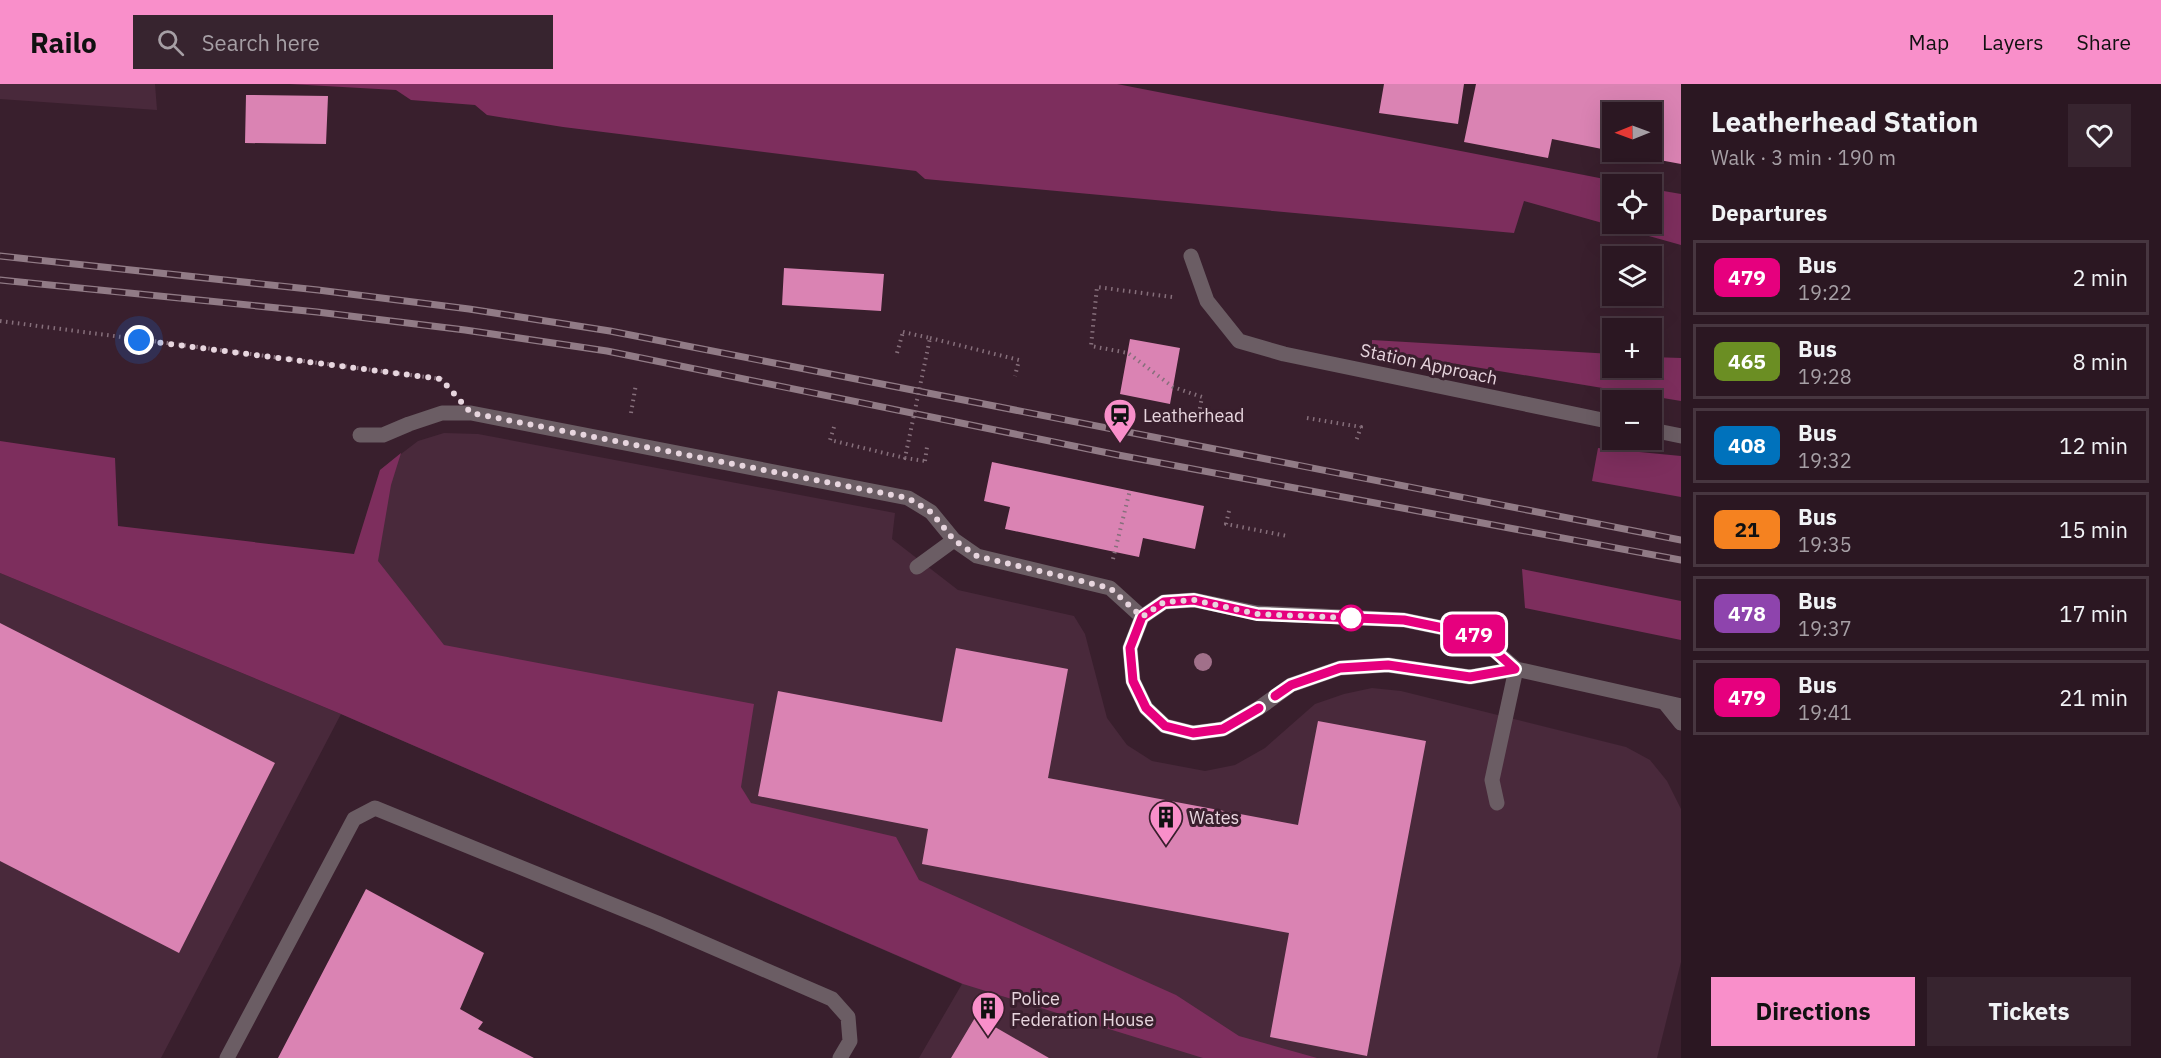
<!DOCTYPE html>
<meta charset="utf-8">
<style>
:root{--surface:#2b1722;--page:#37242f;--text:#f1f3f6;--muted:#a69fa5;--line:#473640;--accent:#f98fca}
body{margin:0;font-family:"IBM Plex Sans",sans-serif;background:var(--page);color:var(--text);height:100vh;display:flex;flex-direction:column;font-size:22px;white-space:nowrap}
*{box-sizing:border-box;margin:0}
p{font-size:20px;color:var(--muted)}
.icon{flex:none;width:33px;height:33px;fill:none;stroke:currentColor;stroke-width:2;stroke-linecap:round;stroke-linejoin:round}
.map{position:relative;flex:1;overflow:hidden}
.side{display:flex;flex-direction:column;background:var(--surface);width:480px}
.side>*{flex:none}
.badge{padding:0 12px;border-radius:9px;font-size:21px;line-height:39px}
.needle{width:39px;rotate:269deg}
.buttons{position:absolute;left:1602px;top:18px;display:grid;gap:12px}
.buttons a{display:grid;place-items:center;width:60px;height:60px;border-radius:0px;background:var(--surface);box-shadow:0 6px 24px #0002,0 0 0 2px var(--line);font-size:30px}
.you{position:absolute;width:30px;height:30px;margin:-15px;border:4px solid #fff;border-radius:50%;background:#1a73e8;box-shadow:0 0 0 9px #1a73e833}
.map>.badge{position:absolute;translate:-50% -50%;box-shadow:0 0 0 3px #fff}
h2{padding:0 30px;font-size:22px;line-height:54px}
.round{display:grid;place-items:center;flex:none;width:63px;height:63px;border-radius:0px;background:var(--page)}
.headline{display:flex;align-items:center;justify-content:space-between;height:102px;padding:0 30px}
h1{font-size:28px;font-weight:700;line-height:45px}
.primary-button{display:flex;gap:12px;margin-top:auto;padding:12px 30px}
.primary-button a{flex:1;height:69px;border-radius:0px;background:var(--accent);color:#111;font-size:24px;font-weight:700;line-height:69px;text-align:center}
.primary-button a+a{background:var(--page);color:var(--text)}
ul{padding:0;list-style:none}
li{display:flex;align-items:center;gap:18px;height:75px;margin:0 12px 9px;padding:0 18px;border:3px solid var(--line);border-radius:0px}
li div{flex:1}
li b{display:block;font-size:22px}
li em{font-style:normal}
li .badge{min-width:66px;font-weight:700;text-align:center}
header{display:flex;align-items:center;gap:36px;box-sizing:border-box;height:84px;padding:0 30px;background:var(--accent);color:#111}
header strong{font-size:28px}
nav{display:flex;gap:33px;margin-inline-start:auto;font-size:21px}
.search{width:420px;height:54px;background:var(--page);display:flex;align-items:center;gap:15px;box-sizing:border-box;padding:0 21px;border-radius:0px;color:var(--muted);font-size:22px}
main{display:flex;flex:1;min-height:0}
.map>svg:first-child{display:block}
.built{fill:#49293b}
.forest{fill:#7d2e5d}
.building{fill:#da83b3}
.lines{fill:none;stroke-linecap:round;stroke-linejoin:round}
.path{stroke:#866f7b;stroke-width:4;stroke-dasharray:1.5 4.5;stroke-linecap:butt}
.lane{stroke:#6b5d64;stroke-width:15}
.street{stroke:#6b5d64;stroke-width:15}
.rail-casing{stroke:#917b86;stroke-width:7}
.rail{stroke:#391f2d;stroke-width:4.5;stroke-dasharray:14;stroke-linecap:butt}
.path-bridge{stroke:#866f7b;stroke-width:4;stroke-dasharray:1.5 4.5;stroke-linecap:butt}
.tree{fill:#a1708a}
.line-casing{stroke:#fff;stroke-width:14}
.line{stroke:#e6007e;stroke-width:9}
.walk{stroke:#e7d5de;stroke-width:6;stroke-dasharray:0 10.8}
.stop-dot{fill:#fff;stroke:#e6007e;stroke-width:3}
.labels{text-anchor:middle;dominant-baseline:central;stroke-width:6;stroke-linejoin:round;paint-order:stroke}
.street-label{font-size:18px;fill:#e7d5de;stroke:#391f2d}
.poi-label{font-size:18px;fill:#e7d5de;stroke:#391f2d;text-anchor:start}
</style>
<header>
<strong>Railo</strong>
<div class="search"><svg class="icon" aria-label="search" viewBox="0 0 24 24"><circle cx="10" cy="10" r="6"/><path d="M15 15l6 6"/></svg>Search here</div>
<nav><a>Map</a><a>Layers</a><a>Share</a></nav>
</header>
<main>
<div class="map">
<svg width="1681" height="974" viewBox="0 0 1681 974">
<rect width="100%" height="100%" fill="#391f2d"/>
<path class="built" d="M0,0H155L157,26L0,15Z
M444,349L478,350L895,429L892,455L958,506L1074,532L1085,550L1107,634L1127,661L1152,677L1205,687L1235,681L1265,664L1315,620L1344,610L1372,604L1401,607L1626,663L1650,676L1667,697L1681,725V878L1657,974H919L962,900L341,630L161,974H0V489L341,630L380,386L418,357Z"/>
<path class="forest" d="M289,0H1117L1630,100H1612V140H1652V105L1681,110V161L1524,117L1514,149L925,95L916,87L563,43L487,31L475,21L411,16L396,6Z
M1372,256L1612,270V284H1652V273L1681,274V317L1372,266Z
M0,357L115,374L118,442L354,470L380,386L401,369L391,401L378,477L444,561L754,620L741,703L751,719L896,753L919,796L1176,911L1239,952L1317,974H1203L963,900L341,630L0,489Z
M1598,364L1681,372V413L1592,397Z
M1522,485L1681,517V556L1525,524Z"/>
<path class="building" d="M1384,0H1464L1458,40L1379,29Z
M1476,0H1681V80L1622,69L1652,68V28H1612V67L1552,55L1548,74L1464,58Z
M246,11L328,12L326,60L245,59Z
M784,184L884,190L881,227L782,221Z
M1130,255L1180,264L1170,320L1120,310Z
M992,378L1204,422L1195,465L1143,454L1139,473L1005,445L1010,423L984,417Z
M0,539L275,679L179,869L0,777Z
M956,564L1068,585L1048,694L1298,741L1318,637L1426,657L1367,972L1270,953L1289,849L922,780L928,745L758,712L778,607L942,638Z
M366,805L484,869L460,925L483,938L478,945L534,974H278Z
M976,932L1049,974H951Z"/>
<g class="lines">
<path class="path" d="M1172,213L1097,203L1091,262L1128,269L1173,303L1202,313L1199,329
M0,237L441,295L442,297
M930,254L1019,276L1015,292
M897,269L903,248
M631,329L636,300
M1307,334L1361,343L1356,357
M834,343L830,356L905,374
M925,377L927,363
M1229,427L1226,440L1287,452
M1113,475L1130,406"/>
<path class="lane" d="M1191,172L1207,217L1239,257L1284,270L1612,338
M1652,346L1681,352
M360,351H383L409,340L442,329H471L908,414L931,428L954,456L977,472L1110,504L1142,533
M917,483L954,456
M1497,719L1492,696L1516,585
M227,974L354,735L375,724L657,839L832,915L848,933L850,957L840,974"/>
<path class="street" d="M1516,585L1477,551L1404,536L1257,529L1194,516L1164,518L1142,533L1130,564L1133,597L1146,624L1165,642L1193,649L1223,645L1259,624L1291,601L1340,584L1388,581L1470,593L1516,585L1681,622
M1665,619L1681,639"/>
<defs>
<path id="rail" d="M0,172L318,206L469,225L610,247L1681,456
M0,196L317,228L465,246L607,267L1118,371L1681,476"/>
</defs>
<use href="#rail" class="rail-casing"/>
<use href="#rail" class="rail"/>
<path class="path-bridge" d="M903,248L930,254L905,374L925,377"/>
</g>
<circle class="tree" cx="1203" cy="578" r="9"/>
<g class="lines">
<defs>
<path id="line" d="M1259,624L1223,645L1193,649L1165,642L1146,624L1133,597L1130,564L1142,533L1164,518L1194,516L1257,530L1404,536L1477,551L1515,585L1470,593L1388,581L1340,584L1291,601L1275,612"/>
</defs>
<use href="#line" class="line-casing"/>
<use href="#line" class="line"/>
<path class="walk" d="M139,256L441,295L471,329L908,414L931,428L954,456L977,472L1110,504L1142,533L1164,518L1194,516L1257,530L1351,534"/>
</g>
<defs>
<symbol id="station-pin" viewBox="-11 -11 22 30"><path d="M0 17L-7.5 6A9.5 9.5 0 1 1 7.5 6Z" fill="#f98fca" stroke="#391f2d"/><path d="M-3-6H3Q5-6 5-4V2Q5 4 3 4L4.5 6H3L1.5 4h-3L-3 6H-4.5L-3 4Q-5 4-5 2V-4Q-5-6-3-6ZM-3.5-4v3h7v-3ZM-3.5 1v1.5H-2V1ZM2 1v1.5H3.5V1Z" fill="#111"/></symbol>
<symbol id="building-pin" viewBox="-11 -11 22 30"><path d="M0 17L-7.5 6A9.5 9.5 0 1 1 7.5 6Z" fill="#f98fca" stroke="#391f2d"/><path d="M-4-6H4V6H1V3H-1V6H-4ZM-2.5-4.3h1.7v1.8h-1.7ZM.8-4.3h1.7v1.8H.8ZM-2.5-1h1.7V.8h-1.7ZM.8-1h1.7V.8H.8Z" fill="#111"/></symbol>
</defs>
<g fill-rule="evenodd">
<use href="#station-pin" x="1101" y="312" width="38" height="52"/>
<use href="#building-pin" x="1147" y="714" width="38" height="52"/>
<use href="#building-pin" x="969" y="905" width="38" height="52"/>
</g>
<circle class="stop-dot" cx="1351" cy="534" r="12"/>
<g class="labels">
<g class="street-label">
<text transform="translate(1429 280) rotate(12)">Station Approach</text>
</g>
<g class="poi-label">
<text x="1143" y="331">Leatherhead</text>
<text x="1189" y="733">Wates</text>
<text x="1011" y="914">Police<tspan x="1011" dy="21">Federation House</tspan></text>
</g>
</g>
</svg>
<div class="buttons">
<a><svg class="needle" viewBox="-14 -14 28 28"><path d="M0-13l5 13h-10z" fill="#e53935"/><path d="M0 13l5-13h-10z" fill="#a69fa5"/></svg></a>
<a><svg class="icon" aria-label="locate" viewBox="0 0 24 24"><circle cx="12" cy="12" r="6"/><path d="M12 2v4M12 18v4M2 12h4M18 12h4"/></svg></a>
<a><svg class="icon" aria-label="layers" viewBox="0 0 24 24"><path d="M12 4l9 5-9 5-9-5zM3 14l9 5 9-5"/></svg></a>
<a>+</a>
<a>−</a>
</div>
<div class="you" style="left:139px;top:256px"></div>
<b class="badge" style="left:1474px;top:550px;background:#e6007e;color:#fff">479</b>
</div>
<section class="side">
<div class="headline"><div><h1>Leatherhead Station</h1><p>Walk · 3 min · 190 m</p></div><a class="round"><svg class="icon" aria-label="heart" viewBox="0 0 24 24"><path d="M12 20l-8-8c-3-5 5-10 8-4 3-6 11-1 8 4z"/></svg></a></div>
<h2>Departures</h2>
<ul>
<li><span class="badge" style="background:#e6007e;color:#fff">479</span><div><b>Bus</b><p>19:22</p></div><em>2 min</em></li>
<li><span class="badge" style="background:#6b8e23;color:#fff">465</span><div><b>Bus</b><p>19:28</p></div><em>8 min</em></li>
<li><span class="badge" style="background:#0072bc;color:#fff">408</span><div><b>Bus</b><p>19:32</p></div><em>12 min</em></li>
<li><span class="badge" style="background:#f58220;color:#111">21</span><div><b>Bus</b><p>19:35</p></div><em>15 min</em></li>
<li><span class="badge" style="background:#8e44ad;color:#fff">478</span><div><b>Bus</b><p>19:37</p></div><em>17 min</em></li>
<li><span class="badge" style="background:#e6007e;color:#fff">479</span><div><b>Bus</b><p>19:41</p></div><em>21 min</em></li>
</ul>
<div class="primary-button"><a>Directions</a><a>Tickets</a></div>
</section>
</main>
